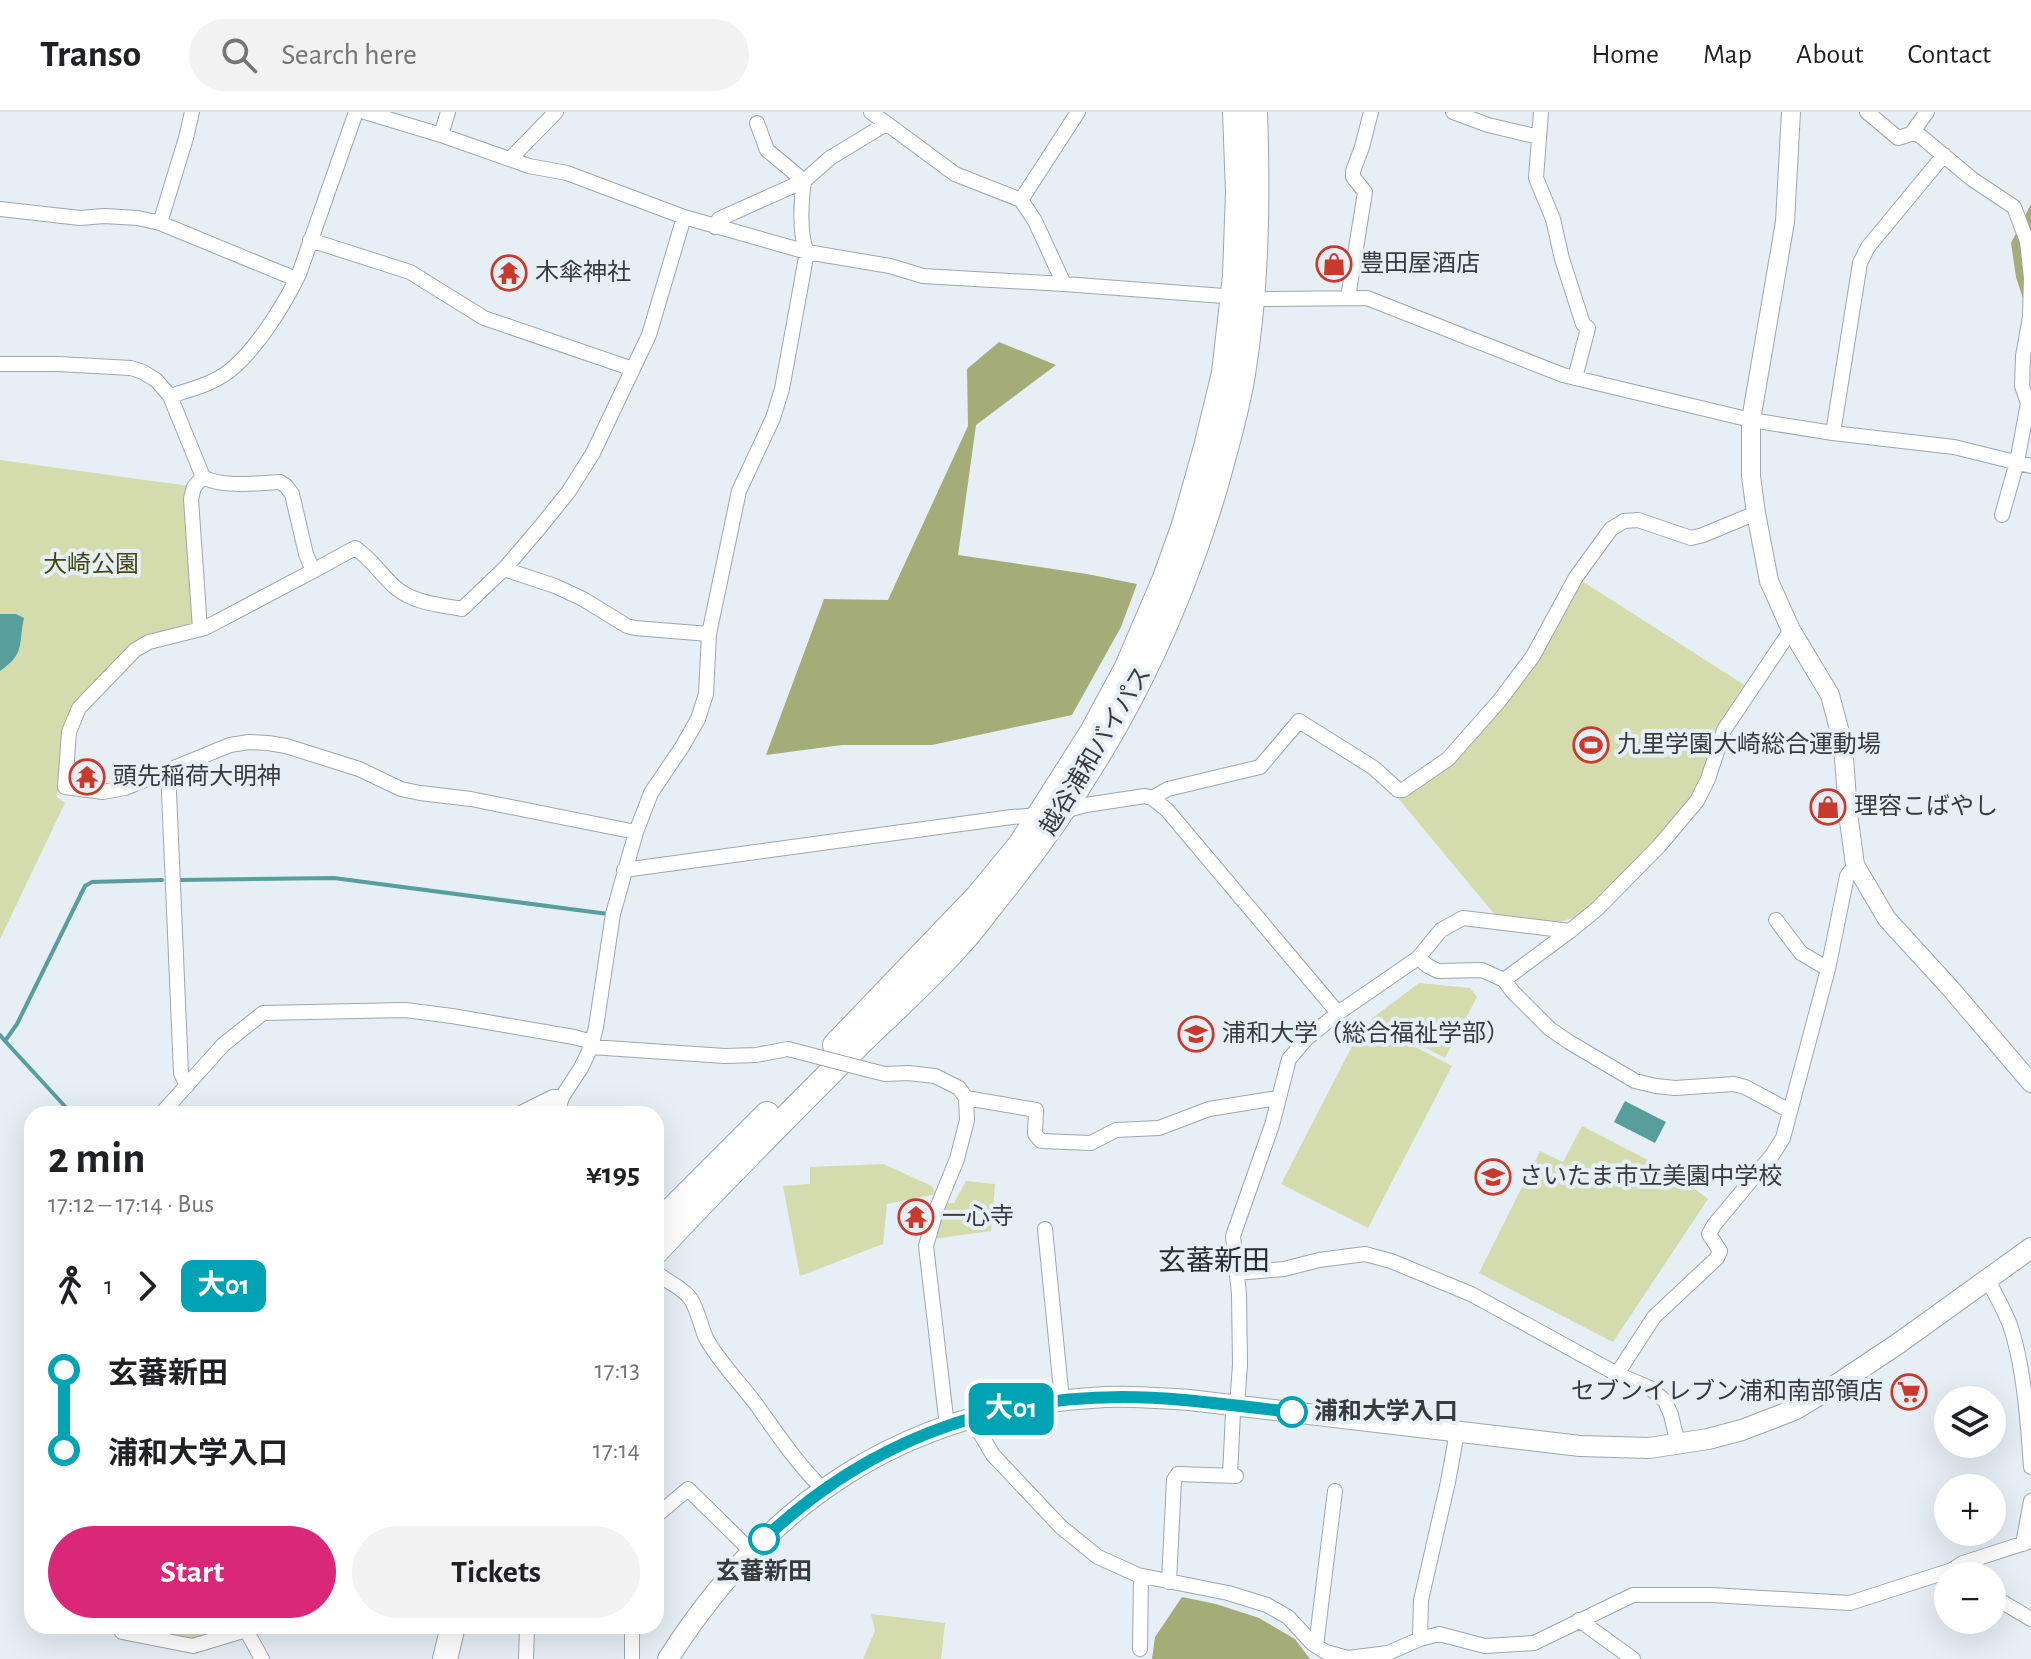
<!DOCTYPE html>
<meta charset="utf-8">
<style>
:root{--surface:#fff;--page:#f2f2f2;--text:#202124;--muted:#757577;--line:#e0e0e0;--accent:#db2777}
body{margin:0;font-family:"Alegreya Sans","Noto Sans JP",sans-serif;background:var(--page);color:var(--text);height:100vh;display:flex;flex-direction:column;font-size:30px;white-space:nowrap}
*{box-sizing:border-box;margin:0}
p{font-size:26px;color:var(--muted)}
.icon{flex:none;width:44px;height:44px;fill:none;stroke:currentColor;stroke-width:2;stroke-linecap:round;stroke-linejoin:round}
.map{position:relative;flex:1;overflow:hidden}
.details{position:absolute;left:24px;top:994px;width:640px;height:528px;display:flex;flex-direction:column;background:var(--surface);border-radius:24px;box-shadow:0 8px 32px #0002}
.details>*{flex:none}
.badge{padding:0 16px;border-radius:12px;font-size:28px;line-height:52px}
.buttons{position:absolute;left:1934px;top:1274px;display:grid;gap:16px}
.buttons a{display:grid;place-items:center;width:72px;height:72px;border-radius:50%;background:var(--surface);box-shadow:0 8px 32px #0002;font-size:40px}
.map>.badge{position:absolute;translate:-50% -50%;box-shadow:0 0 0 4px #fff}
.legs{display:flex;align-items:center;gap:12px;height:88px;padding:0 24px;font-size:26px}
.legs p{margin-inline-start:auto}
.overview{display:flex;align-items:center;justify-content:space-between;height:136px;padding:0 24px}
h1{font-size:44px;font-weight:700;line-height:60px}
.primary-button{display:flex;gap:16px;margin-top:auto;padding:16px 24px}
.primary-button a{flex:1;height:92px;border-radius:48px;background:var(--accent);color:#fff;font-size:32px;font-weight:700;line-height:92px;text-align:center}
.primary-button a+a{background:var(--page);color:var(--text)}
ul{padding:0 24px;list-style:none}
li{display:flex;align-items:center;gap:28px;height:80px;font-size:30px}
li i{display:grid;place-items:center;width:12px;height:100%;margin:0 10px;background:currentColor}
li i::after{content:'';width:20px;height:20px;margin:-10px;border:6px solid;border-radius:50%;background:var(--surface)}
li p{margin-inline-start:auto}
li:first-child i{background:linear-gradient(#0000 50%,currentColor 0)}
li:last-child i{background:linear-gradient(currentColor 50%,#0000 0)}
header{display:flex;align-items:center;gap:48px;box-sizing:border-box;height:112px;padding:0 40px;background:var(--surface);border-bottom:2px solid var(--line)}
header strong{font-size:38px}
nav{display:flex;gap:44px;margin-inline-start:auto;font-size:28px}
.search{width:560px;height:72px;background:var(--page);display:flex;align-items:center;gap:20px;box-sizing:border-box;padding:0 28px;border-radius:44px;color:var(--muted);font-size:30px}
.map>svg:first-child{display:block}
.green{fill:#d4dcad}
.forest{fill:#a4ad78}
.water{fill:#579e9d}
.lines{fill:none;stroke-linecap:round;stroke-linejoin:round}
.stream{stroke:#579e9d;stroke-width:4}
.minor-casing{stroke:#9ea6ad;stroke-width:16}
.tertiary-casing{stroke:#9ea6ad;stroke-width:20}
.secondary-casing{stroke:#9ea6ad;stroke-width:22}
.trunk-casing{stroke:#9ea6ad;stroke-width:26}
.minor{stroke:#fff;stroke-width:14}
.tertiary{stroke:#fff;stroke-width:18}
.secondary{stroke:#fff;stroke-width:20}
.trunk{stroke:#fff;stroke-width:24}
.minor-bridge-casing{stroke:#9ea6ad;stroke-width:16;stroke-linecap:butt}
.minor-bridge{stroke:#fff;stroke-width:14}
.line-1-casing{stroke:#fff;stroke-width:18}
.line-1{stroke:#00a3b4;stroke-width:12}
.stop-1-dot{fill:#fff;stroke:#00a3b4;stroke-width:4}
.labels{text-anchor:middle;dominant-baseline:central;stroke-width:8;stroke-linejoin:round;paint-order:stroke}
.poi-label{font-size:24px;fill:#383b3e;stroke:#e6eef6;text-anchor:start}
.park-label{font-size:24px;fill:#43490a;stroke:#e6eef6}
.street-label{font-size:24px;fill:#383b3e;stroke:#e6eef6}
.stop-label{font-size:24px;font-weight:bold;fill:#383b3e;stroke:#e6eef6;text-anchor:start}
.quarter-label{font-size:28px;fill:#272e34;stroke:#e6eef6}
</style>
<header>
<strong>Transo</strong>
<div class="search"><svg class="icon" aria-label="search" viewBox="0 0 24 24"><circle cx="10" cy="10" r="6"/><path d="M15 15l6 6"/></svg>Search here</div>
<nav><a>Home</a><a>Map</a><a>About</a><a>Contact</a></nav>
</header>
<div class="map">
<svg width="2031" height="1547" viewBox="0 0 2031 1547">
<rect width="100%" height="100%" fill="#e6eef6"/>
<path class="green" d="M0,348L189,374L196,507L191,514L147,527L66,619L57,685L65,691L0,827Z
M1582,469L1746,574L1719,613L1705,661L1693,683L1645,740L1579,804L1556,811L1495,803L1398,686L1452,653L1540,545Z
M1419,871L1470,876L1477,885L1445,946L1371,907Z
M1365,909L1452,954L1368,1116L1281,1072Z
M1582,1014L1675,1062L1708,1087L1613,1230L1479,1161L1540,1039L1563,1050Z
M883,1052L932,1074L936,1082L887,1092L883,1132L800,1164L783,1074L810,1072V1055Z
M966,1069L995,1072L991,1119L933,1127L943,1091H954Z
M871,1502L945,1511L941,1547H863L875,1519Z
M123,1514H213L195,1529Z"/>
<path class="forest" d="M2031,92V199L2026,196L2016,165L2011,131Z
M999,230L1056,253L976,313L958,443L1087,462L1137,472L1121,515L1072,603L932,633H842L766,643L824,487L888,488L968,314L967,257Z
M1182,1485L1216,1492L1259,1506L1295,1527L1310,1547H1152L1155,1525Z"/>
<path class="water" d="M0,502H16L24,506C18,532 26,541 0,559Z
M1625,989L1666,1010L1655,1031L1614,1010Z"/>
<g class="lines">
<path class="stream" d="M179,768L334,766L608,802
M0,923L5,929L17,912L85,774L92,770L162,768
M5,929L72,1002"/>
<defs>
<path id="minor" d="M365,0L441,23L529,54L567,61L684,105L807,140L890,154L923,164L1064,172
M871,0L955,62L1021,88L1035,109L1064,172L1264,187L1367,186L1563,263L1751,308L1833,321L1954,335L2031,354
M1453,0L1488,13L1539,25
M1541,0L1536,66L1553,107L1562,147L1583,212L1588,216L1575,266
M1867,0L1898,26L1911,22L1927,0
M1911,22H1918L1972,67L2014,95L2027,129L2031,166L2030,205L2023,244L2022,274L2028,291L2017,350L2002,403
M441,23L448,0
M510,47L556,0
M1021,88L1078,0
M0,97L80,106L104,104L138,106L160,111L296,167
M160,111L186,26L192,0
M715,115L719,107L804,69L767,38L757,11
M310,128L410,160L484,206L633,257
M1348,186L1365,80L1353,65V59L1362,35L1371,0
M0,252H58L131,256L143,260L156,268L170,284L203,365C221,376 259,371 280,370L286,374L292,382L306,442L313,459L355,436C372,447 381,463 396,476C414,491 440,493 462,497L506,455L541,414L569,379L593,341L649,223L684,105
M170,284C192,277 217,271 234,255C259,233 284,193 299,162L356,0
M1833,321L1860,151L1868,135L1944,43
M504,457L555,474L583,487L627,514L635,516L709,522
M313,459L205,516L149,530L135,538L79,596L69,620L65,675L103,680L125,676L230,633L249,630L268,631L286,634L359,657L401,677L420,681L471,687L636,720
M200,517L191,387L194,375L203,365
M168,657L181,961L187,974
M1152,686L1168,677L1260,655L1299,609L1374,656L1398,678H1403L1448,647L1500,588L1533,544L1576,465L1611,417L1624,409L1638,408L1691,426L1703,423L1756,401
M1064,699L1086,693L1145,684L1152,686L1167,698L1338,901
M624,758L1012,705L1040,703
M1776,808L1801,841L1828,857
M1418,846L1428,854L1438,859L1482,858L1504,868L1513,880L1550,917L1569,930L1635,969L1656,974L1675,976L1734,972L1745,975L1790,999
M1504,868L1570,819
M591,935L725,944L756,943L788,937
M865,957L885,962L908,961L935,964L959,976L966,986L967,1008L957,1047L937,1096L926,1134L947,1314
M966,986L1036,998L1035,1022L1041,1029L1091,1031L1116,1018L1159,1016L1209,997L1278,986
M161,1002L223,933L263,901L405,898L452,904L574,925L592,930
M519,1002L553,985H562
M557,1002L562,985L581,956L591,935L596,915L613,802L636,720L651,681L682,635L698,607L706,582L709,522L739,379L773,306L782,277L807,140C799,123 801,87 804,69L830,46L886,12
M1045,1117L1062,1288
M656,1160C666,1170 681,1174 690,1186C698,1197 700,1213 706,1226C720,1252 741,1271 758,1295C778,1323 798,1353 823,1377
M1236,1161L1284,1157L1319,1148L1365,1142L1391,1149L1471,1182L1617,1262L1650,1276L1665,1289L1671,1303L1678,1332
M1988,1168C1995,1182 2004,1197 2010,1213C2024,1254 2028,1311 2031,1355
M1617,1262L1654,1205L1717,1146L1720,1139L1709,1122L1714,1113L1773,1042L1783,1026L1828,857L1847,764L1855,753
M971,1306L993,1343L1061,1415L1098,1445L1138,1463L1228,1481L1267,1493L1288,1505L1313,1532L1326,1540L1348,1546L1388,1541L1420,1527L1439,1522L1485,1534L1534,1531L1633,1483H1712L1850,1491L1952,1458L1963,1451L2031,1429
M1230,1363L1233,1301L1237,1294L1240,1253L1239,1182L1233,1124L1272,1013L1289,947L1307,926L1338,901L1418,846L1441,818L1463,806L1570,819L1597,797L1659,734L1697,689L1708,667L1724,618L1791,518
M656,1404L688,1377L751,1439
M2023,1432L2031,1389
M1169,1470L1174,1368L1178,1362L1236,1364
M1992,1484L2031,1507
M1579,1508L1633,1547
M118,1514L122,1520L193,1534L246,1518L262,1547
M632,1514V1547
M1420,1527L1421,1488L1448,1370L1457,1320
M1316,1534L1335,1379
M1140,1537L1141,1464
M526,1547L527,1514"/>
<path id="tertiary" d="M1791,0L1785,110L1751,308V364L1756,401L1769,469L1791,518L1830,583L1843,632L1848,701L1855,753L1887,807L1951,877L2031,971"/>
<path id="secondary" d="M668,1547C768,1390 903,1298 1091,1286C1124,1283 1156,1286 1189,1288L1580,1334L1649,1336L1708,1327L1742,1318L1794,1298L1839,1271L1899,1231L2031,1136"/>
<path id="trunk" d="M835,933L978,784L1020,733L1092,620L1126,557L1165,466L1184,413L1206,335L1224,261L1235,164L1238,80L1235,0
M656,1113L767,1002
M656,1140C723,1068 793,998 863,928C895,897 929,867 959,833C974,817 987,798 1001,781C1103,655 1170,528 1216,373C1226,336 1237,300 1243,262C1257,175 1258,87 1255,0
M445,1547L453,1514"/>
</defs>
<use href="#minor" class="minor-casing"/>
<use href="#tertiary" class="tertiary-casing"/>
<use href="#secondary" class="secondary-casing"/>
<use href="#trunk" class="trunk-casing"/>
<use href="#minor" class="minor"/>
<use href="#tertiary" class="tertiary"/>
<use href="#secondary" class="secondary"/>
<use href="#trunk" class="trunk"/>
<defs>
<path id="minor-bridge" d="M788,937L865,957"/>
</defs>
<use href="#minor-bridge" class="minor-bridge-casing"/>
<use href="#minor-bridge" class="minor-bridge"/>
</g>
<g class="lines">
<defs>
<path id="line-1" d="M764,1427C863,1333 986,1285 1122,1285C1179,1285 1236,1294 1292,1300"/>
</defs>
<use href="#line-1" class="line-1-casing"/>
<use href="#line-1" class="line-1"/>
</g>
<defs>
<symbol id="shop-ring" viewBox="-11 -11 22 22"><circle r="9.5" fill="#e6eef6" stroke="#c83b2c" stroke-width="1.5"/><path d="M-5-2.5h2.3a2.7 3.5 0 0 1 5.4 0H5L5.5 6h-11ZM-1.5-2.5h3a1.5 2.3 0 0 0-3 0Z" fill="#c83b2c"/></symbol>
<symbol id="temple-ring" viewBox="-11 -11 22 22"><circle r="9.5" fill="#e6eef6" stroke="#c83b2c" stroke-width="1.5"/><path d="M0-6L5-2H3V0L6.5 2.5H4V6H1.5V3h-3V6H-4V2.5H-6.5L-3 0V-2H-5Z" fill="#c83b2c"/></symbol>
<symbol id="stadium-ring" viewBox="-11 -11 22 22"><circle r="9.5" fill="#e6eef6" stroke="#c83b2c" stroke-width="1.5"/><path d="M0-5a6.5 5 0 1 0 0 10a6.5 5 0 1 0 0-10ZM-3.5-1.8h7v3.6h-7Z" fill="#c83b2c"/></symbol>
<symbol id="university-ring" viewBox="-11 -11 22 22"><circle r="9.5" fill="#e6eef6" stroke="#c83b2c" stroke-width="1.5"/><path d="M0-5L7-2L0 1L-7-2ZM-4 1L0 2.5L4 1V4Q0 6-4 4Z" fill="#c83b2c"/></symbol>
<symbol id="school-ring" viewBox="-11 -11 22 22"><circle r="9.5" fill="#e6eef6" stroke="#c83b2c" stroke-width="1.5"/><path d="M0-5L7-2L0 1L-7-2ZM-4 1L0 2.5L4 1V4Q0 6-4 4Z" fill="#c83b2c"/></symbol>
<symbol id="supermarket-ring" viewBox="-11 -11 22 22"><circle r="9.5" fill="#e6eef6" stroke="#c83b2c" stroke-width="1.5"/><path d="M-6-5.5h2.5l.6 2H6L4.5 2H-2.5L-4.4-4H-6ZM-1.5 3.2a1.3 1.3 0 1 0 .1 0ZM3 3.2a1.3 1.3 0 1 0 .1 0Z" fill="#c83b2c"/></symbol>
</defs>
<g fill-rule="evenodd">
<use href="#shop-ring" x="1314" y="132" width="40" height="40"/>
<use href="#temple-ring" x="489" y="141" width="40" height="40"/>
<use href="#stadium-ring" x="1571" y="613" width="40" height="40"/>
<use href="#temple-ring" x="67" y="645" width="40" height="40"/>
<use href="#shop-ring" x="1808" y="675" width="40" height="40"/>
<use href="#university-ring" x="1176" y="902" width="40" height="40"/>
<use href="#school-ring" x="1473" y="1045" width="40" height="40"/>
<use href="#temple-ring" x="896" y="1085" width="40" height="40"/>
<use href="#supermarket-ring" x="1889" y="1260" width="40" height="40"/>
</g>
<g class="stop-1-dot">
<circle cx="1292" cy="1300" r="14"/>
<circle cx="764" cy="1427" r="14"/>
</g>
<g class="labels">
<g class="poi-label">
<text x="1360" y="152">豊田屋酒店</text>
<text x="535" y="161">木傘神社</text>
<text x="1617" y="633">九里学園大崎総合運動場</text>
<text x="113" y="665">頭先稲荷大明神</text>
<text x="1854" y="695">理容こばやし</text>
<text x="1222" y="922">浦和大学（総合福祉学部）</text>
<text x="1519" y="1065">さいたま市立美園中学校</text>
<text x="942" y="1105">一心寺</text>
<text x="1883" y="1280" text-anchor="end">セブンイレブン浦和南部領店</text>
</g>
<g class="park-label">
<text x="91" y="453">大崎公園</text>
</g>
<g class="street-label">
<text transform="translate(1096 639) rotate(-59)">越谷浦和バイパス</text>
</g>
<g class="stop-label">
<text x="1314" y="1300">浦和大学入口</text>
<text x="764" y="1460" text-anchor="middle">玄蕃新田</text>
</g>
<g class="quarter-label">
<text x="1214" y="1150">玄蕃新田</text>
</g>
</g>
</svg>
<div class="buttons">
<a><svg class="icon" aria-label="layers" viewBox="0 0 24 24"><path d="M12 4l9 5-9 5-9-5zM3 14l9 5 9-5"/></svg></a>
<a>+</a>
<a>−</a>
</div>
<b class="badge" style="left:1011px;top:1297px;background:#00a3b4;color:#fff">大01</b>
<section class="details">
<div class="overview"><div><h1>2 min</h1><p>17:12 – 17:14 · Bus</p></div><b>¥195</b></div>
<div class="legs"><svg class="icon" aria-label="walk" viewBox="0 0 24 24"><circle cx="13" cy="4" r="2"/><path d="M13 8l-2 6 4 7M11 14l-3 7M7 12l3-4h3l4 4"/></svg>1<svg class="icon" aria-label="forward" viewBox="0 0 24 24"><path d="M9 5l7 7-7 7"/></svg><b class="badge" style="background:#00a3b4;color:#fff">大01</b></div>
<ul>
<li><i style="color:#00a3b4"></i><b>玄蕃新田</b><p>17:13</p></li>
<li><i style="color:#00a3b4"></i><b>浦和大学入口</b><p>17:14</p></li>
</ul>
<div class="primary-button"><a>Start</a><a>Tickets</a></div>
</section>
</div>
